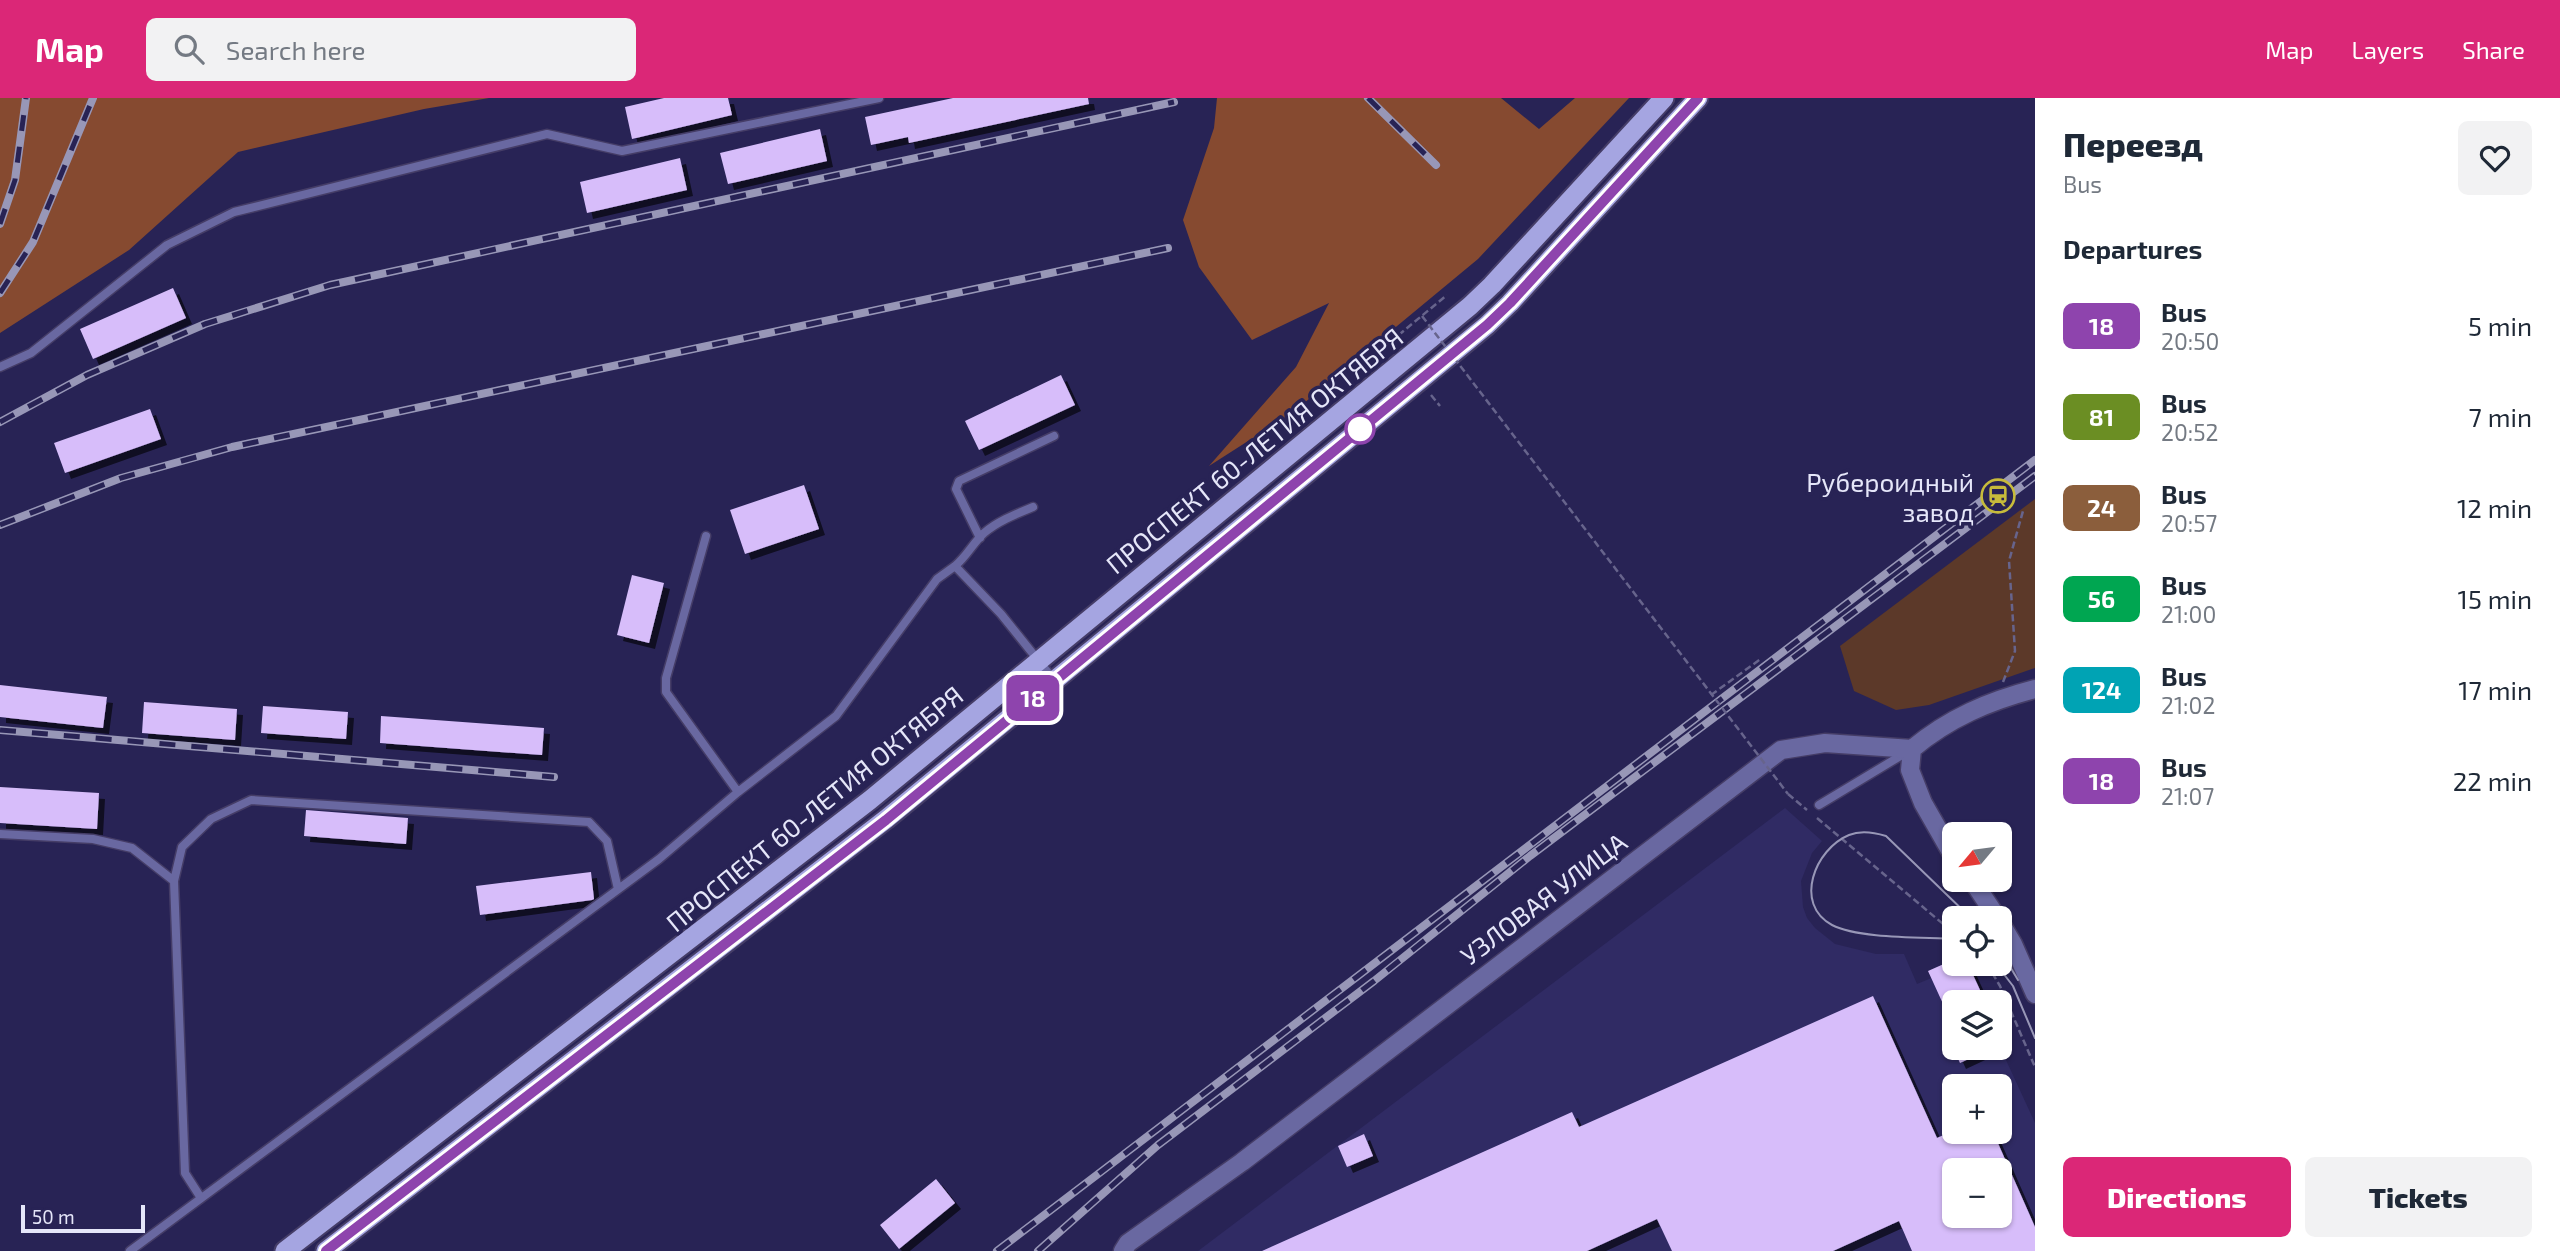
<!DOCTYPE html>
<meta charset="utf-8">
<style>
:root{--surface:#fff;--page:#f2f2f3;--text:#1f2937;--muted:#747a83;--accent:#db2777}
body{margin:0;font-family:"Exo 2",sans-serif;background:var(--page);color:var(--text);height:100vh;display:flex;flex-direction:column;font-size:26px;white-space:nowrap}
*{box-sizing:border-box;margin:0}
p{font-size:23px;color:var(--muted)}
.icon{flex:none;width:38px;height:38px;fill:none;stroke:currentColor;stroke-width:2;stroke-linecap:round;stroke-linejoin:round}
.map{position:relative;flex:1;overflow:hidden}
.panel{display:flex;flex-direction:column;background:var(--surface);width:525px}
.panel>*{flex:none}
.badge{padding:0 14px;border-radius:10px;font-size:24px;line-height:46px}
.needle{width:46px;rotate:241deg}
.tools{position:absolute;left:1942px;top:724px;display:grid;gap:14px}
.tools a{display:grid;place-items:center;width:70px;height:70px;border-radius:10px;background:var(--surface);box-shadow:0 2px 5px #0004;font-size:35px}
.scale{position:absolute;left:21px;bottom:18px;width:124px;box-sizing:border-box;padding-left:7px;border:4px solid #e5e6f9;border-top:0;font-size:19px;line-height:24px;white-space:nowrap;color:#e5e6f9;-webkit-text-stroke:5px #282355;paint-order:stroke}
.map>.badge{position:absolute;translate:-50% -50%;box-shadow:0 0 0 4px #fff}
h2{padding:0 28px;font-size:26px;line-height:63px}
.round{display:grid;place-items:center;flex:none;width:74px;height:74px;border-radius:10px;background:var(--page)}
.head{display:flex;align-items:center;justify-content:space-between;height:119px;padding:0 28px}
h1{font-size:33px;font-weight:800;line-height:52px}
.action{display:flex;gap:14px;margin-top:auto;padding:14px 28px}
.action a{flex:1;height:80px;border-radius:10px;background:var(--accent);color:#fff;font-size:28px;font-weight:800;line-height:80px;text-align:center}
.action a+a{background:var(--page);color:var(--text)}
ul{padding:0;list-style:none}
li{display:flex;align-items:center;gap:21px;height:91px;padding:0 28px}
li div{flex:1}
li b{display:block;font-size:26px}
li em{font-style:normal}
li .badge{min-width:77px;font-weight:700;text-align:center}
header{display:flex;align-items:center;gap:42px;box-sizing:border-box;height:98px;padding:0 35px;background:var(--accent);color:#fff}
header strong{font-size:33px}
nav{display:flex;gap:38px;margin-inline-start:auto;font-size:24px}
.search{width:490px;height:63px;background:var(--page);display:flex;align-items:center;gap:18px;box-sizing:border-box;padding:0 24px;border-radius:10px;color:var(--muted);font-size:26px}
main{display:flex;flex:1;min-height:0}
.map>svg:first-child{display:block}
.built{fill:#302b64;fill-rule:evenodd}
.green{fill:#5c3929}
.forest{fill:#864a30}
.building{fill:#d7bdfa;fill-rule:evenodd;filter:url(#shadow)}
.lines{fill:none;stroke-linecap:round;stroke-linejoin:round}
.service-casing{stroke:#453d67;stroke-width:11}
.tertiary-casing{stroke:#453d67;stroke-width:21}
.trunk-casing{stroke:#453d67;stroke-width:23}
.path{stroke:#67648c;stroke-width:2.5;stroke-dasharray:7 3.5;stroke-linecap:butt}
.service{stroke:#6968a1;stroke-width:8}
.tertiary{stroke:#6968a1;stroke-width:18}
.trunk{stroke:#a5a5e1;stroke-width:19}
.tram{stroke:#9897b7;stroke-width:2}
.rail-casing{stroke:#9897b7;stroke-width:8}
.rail{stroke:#282355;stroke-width:5;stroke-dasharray:16;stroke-linecap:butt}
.path-bridge{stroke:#67648c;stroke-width:2.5;stroke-dasharray:7 3.5;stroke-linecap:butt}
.line-casing{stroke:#fff;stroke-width:16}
.line{stroke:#8e44ad;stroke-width:10}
.stop-dot{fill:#fff;stroke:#8e44ad;stroke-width:3.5}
.labels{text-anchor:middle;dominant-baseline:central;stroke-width:7;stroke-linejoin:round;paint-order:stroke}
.street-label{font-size:26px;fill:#e5e6f9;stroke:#282355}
.poi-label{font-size:26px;fill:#e5e6f9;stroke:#282355;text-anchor:end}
</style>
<header>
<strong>Map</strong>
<div class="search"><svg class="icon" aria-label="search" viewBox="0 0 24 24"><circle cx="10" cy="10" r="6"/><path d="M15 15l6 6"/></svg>Search here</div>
<nav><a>Map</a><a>Layers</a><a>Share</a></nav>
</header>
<main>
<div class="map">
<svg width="2035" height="1153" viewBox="0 0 2035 1153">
<defs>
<filter id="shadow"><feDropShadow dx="6" dy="6" stdDeviation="0" flood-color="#0009"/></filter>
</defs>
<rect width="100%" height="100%" fill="#282355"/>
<path class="built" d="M1785,710L1822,743L1812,755L1801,783L1803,809L1807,820L1815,830L1835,846L1876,856H1904L1917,886L1963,867L1955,905V950L2000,949L2035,1025V1153H1198ZM1955,989H2000V1034H1955ZM1955,1073H2000V1118H1955Z"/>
<path class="green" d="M2035,401V570L1929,607L1896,612L1854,593L1840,548Z"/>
<path class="forest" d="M0,0H489L424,11L238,54L129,152L0,235Z
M1217,0H1501L1539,31L1575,0H1629L1478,161L1292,315L1209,368L1296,269L1329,205L1252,242L1199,169L1183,122L1214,30Z"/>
<path class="building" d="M664,0H728L732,17L632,41L625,9Z
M953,0H1088L1089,6L909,45L908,39L871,47L865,19Z
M820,31L827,63L728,86L720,55Z
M680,60L687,92L587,115L580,84Z
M173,190L186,220L93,261L80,231Z
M1061,277L1075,307L979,352L965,323Z
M150,311L161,341L65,375L54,345Z
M804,387L819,431L745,456L730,412Z
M632,477L664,485L649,545L617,537Z
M0,587L107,599L103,630L0,619Z
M144,604L237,611L235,642L142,635Z
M263,608L348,614L346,641L261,635Z
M381,618L544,630L542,657L380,645Z
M0,689L99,695L97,731L0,725Z
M306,712L408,720L406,746L304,738Z
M591,774L594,801L592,802L480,817L476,788Z
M1955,861V866H1968L1986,905H1955V932L1928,873Z
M1873,898L1937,1040L1950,1034H1993L2035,1129V1153H1912L1899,1123L1833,1153H1672L1657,1121L1587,1153H1262L1572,1014L1579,1029ZM1955,1073H2000V1118H1955Z
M1953,950H1992L1960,965Z
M1364,1036L1373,1058L1347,1069L1338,1048Z
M936,1081L955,1105L899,1151L880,1127Z"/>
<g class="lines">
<defs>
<path id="service" d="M0,269L31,255L167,147L234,114L547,36L622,53L879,0
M706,438L666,580V594L738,694
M980,440L956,391L959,383L1054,338
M955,468C967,458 973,445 984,435C998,423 1016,416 1033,409
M1819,707L1907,654
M0,736L93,741L132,750L174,783L185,1075L201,1100
M174,783L182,749L211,721L251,702L589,724L607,743L618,791
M130,1153L659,761L738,694L836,618L937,481L955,468L1001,516L1054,582"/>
<path id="tertiary" d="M1912,651L1910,672L1923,705L1955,761
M1972,782L1998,821
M2000,824L2013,846L2035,896
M1123,1153L1128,1145L1242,1064L1781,652L1825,645L1912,651C1949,620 1989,603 2035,591"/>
<path id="trunk" d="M285,1153L870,702L1470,208L1492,187L1664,0
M326,1153L886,721L1487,227L1510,205L1698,0"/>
</defs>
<use href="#service" class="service-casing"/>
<use href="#tertiary" class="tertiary-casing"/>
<use href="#trunk" class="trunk-casing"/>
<path class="path" d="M1396,246L1395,240L1447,197
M1431,297L1440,308
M2003,584L2015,553L2009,463L2023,413
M1711,597L1762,560
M1788,696L1807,712
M1817,720L1955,836
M1987,866L2000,888L2035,969"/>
<use href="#service" class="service"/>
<use href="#tertiary" class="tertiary"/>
<use href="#trunk" class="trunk"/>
<path class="tram" d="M1955,841C1923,839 1859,841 1832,827C1793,806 1815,751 1849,737C1861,732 1873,734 1886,738L1972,821
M2000,852L2018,882
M1996,866L2013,888L2035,940"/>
<defs>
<path id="rail" d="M1368,0L1436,67
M0,126L15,82L26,0
M0,195L33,144L93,0
M0,324L87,277L205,226L330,187L1174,4
M0,427L121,380L232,349L1168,150
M0,632L554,679
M997,1153L2035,362
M1038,1153L1158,1047L1374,883L1530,758L2035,378"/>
</defs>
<use href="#rail" class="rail-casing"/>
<use href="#rail" class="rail"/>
<path class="path-bridge" d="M1422,218L1788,696"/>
</g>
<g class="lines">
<defs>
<path id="line" d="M326,1153L886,722L1487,227L1510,205L1698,0"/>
</defs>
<use href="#line" class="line-casing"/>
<use href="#line" class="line"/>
</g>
<defs>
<symbol id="station-ring" viewBox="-11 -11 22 22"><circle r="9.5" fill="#282355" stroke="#c7bb3b" stroke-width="1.5"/><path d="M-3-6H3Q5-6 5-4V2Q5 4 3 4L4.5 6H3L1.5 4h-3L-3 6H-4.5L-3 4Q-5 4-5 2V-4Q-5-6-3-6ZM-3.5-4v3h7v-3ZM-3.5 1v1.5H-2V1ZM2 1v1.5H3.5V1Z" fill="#c7bb3b"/></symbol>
</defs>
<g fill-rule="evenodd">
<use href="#station-ring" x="1979" y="379" width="38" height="38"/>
</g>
<circle class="stop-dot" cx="1360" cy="331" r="14"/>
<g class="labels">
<g class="street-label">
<text transform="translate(1254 352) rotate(-39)">ПРОСПЕКТ 60-ЛЕТИЯ ОКТЯБРЯ</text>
<text transform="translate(814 710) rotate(-39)">ПРОСПЕКТ 60-ЛЕТИЯ ОКТЯБРЯ</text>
<text transform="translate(1543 800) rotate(-37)">УЗЛОВАЯ УЛИЦА</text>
</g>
<g class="poi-label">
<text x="1974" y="383">Рубероидный<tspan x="1974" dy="30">завод</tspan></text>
</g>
</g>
</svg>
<div class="tools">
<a><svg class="needle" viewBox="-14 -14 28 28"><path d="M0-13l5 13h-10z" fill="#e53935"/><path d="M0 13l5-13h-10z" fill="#747a83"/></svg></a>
<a><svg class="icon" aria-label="locate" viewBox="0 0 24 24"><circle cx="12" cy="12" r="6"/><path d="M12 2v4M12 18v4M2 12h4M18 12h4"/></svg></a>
<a><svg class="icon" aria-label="layers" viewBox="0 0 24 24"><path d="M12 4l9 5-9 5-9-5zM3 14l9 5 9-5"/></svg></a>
<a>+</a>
<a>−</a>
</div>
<div class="scale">50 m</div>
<b class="badge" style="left:1033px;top:600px;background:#8e44ad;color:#fff">18</b>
</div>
<section class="panel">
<div class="head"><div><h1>Переезд</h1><p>Bus</p></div><a class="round"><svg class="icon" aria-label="heart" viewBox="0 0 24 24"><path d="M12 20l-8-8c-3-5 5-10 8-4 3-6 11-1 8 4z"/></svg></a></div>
<h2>Departures</h2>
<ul>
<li><span class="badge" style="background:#8e44ad;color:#fff">18</span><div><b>Bus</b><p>20:50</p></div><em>5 min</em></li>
<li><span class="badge" style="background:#6b8e23;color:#fff">81</span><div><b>Bus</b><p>20:52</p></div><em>7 min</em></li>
<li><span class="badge" style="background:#8b5e3c;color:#fff">24</span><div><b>Bus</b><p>20:57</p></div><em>12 min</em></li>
<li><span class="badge" style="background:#00a651;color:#fff">56</span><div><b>Bus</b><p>21:00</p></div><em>15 min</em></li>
<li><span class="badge" style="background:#00a3b4;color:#fff">124</span><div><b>Bus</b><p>21:02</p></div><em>17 min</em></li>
<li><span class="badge" style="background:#8e44ad;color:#fff">18</span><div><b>Bus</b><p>21:07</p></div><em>22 min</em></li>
</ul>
<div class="action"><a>Directions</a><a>Tickets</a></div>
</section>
</main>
